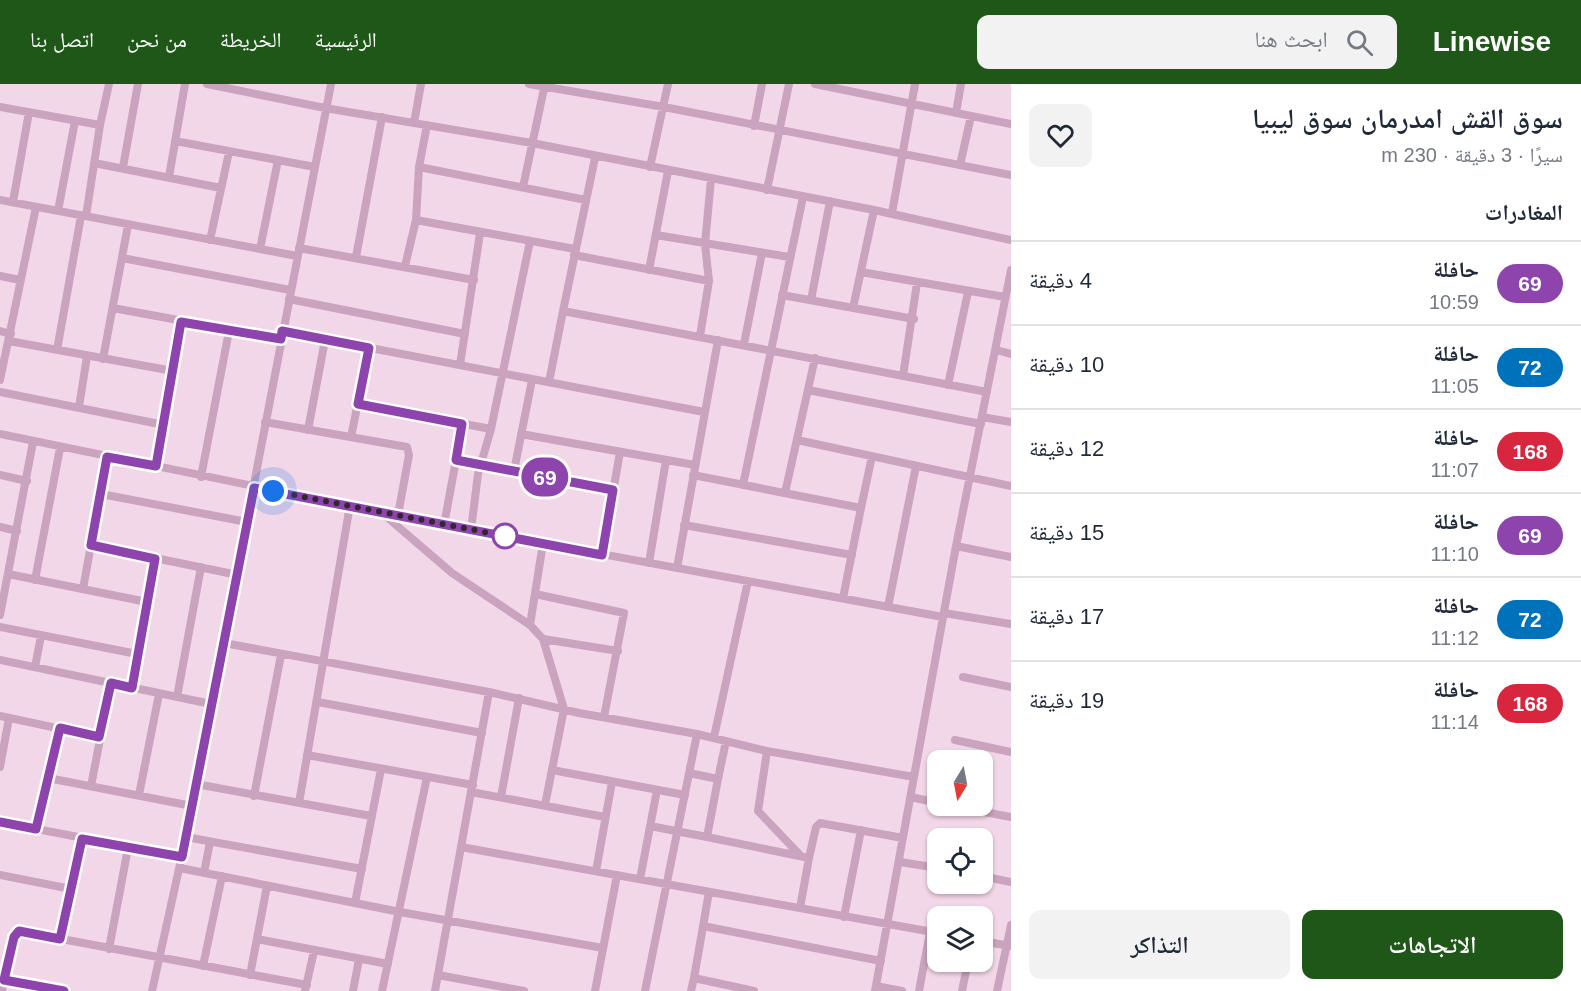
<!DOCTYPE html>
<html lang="ar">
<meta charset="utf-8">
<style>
:root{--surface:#fff;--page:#f2f2f3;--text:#1f2937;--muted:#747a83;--line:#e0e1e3;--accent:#1f5719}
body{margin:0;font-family:Helvetica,"Noto Naskh Arabic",sans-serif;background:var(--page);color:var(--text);direction:rtl;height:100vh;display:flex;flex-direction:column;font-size:22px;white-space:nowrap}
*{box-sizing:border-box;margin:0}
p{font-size:20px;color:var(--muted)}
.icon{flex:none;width:33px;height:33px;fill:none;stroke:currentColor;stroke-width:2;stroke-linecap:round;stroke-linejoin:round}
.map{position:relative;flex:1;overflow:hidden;direction:ltr}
.details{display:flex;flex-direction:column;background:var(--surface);width:570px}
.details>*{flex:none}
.badge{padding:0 12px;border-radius:20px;font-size:21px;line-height:39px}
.needle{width:39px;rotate:190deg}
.buttons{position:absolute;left:927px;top:666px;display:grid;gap:12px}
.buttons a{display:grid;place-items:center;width:66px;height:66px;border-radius:12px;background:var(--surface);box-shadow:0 2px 4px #0004;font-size:30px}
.you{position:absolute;width:30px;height:30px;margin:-15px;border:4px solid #fff;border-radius:50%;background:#1a73e8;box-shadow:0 0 0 9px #1a73e833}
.map>.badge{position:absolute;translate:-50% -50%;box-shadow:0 0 0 3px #fff}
h2{padding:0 18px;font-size:22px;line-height:54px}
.round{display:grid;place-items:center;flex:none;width:63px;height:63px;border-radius:12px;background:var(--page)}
.head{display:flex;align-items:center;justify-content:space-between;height:102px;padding:0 18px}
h1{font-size:28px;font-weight:600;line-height:45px}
.button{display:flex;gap:12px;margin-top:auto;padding:12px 18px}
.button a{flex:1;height:69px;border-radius:12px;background:var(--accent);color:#fff;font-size:24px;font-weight:600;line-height:69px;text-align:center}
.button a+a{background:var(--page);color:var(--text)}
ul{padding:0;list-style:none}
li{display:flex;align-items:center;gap:18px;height:84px;padding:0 18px;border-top:2px solid var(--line)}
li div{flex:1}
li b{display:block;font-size:22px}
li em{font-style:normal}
li .badge{min-width:66px;font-weight:700;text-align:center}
header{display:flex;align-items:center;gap:36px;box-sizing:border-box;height:84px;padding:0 30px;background:var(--accent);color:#fff}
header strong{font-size:28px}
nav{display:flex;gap:33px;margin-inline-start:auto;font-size:21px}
.search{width:420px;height:54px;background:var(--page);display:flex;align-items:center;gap:15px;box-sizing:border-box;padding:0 21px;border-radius:12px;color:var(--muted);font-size:22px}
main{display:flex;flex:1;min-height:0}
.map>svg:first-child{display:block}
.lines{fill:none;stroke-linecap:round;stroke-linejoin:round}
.street{stroke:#caa3be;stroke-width:8}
.line-casing{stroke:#fff;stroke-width:14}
.line{stroke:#8e44ad;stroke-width:9}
.walk{stroke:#342532;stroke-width:6;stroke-dasharray:0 10.8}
.stop-dot{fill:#fff;stroke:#8e44ad;stroke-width:3}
</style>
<header>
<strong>Linewise</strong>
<div class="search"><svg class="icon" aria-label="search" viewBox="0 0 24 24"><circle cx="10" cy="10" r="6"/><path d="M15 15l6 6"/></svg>ابحث هنا</div>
<nav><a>الرئيسية</a><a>الخريطة</a><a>من نحن</a><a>اتصل بنا</a></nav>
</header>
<main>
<section class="details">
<div class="head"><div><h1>سوق القش امدرمان سوق ليبيا</h1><p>سيرًا · 3 دقيقة · 230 m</p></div><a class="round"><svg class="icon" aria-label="heart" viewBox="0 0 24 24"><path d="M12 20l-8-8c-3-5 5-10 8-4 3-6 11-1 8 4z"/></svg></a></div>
<h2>المغادرات</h2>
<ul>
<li><span class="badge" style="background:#8e44ad;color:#fff">69</span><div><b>حافلة</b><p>10:59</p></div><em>4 دقيقة</em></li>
<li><span class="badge" style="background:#0072bc;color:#fff">72</span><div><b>حافلة</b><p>11:05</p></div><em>10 دقيقة</em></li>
<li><span class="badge" style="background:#d7263d;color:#fff">168</span><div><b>حافلة</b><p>11:07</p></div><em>12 دقيقة</em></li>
<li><span class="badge" style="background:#8e44ad;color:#fff">69</span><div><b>حافلة</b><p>11:10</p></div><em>15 دقيقة</em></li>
<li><span class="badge" style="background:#0072bc;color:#fff">72</span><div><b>حافلة</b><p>11:12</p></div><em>17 دقيقة</em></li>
<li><span class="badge" style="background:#d7263d;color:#fff">168</span><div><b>حافلة</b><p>11:14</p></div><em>19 دقيقة</em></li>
</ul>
<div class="button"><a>الاتجاهات</a><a>التذاكر</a></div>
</section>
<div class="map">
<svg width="1011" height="907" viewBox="0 0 1011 907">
<rect width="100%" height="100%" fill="#f2d7e8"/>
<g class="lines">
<path class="street" d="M207,0L325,24L532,59L874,126L1011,156
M529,0L664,23L1011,91
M815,0L1011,40
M0,23L100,41
M956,29L961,0
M414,39L421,0
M754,42L762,0
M175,57L315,83
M595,74L563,227L987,308
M94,79L221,104
M960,81L971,32
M123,83L138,0
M419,83L586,116
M650,83L668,0
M169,93L185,0
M523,103L545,0
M767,106L789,0
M0,116L297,172
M13,118L29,28
M58,127L75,37
M892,129L915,0
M86,132L100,41L109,0
M416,136L575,165
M656,151L789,173
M210,156L229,68
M299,164L474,196
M260,165L278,76
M574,171L709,197
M356,173L382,33
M122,174L290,206
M405,182L416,136L419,83L427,41
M649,186L668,87
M861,188L1005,213
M0,192L20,196
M782,211L914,235
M289,215L465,250
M811,216L830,117
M113,224L281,255
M853,224L874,126
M0,247L11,250
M282,247L704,328
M700,252L709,197L705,160L711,95
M9,257L173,287L156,382
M744,260L762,169
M57,266L81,132
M996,266L1011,270
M103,275L128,141
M460,281L480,149
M173,287L181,238
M903,292L917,199
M0,296L36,123
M549,298L563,227
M948,301L968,208
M808,306L981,340
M0,308L164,341
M358,320L491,345
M79,323L87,272
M982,333L1011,338
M265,338L407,363L409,371L398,431
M462,340L456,376L613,406
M308,346L325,256
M0,350L444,441L943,533
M521,350L695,381
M351,353L369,264
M797,356L1011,402
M514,387L532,296
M0,391L27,397
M693,391L861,424L843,514
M201,393L229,247
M743,401L803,113
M785,409L815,274
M101,410L247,438
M861,424L872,372
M381,428L452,489L530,541L543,555L564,625L545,721
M444,441L456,376
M684,441L852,471
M0,443L17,447
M471,446L478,390L491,345L530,157
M91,461L238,491
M956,462L1011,473
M602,471L620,368
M649,479L666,376
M677,484L718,256
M8,490L147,518
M35,496L60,364
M83,505L107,373
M535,510L624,529L604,633
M888,523L916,382
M944,529L1011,540
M0,531L33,358
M530,541L543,459
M0,543L137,570
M543,555L618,567
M224,559L489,608L579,629L697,650L767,667L914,693
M0,576L211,620
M35,583L41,552
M963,593L1011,603
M131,604L155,475
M177,613L201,483
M318,618L482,649
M0,632L99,653
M714,653L748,497
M955,656L1011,668
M767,667L758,727L800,771
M307,671L473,701
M0,683L9,634
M552,686L685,711
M48,694L192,722
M718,695L726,657
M196,700L371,732
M91,702L111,599
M471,708L605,733
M139,711L159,610
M254,712L281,571
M501,713L519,614
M911,713L938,719
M299,719L350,421
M952,722L1011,733
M0,738L182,773
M650,742L707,753L718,695L689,689
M36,745L60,644
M186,753L362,785
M707,753L809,774L800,824
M461,763L938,849
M809,774L816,743L820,739L903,754
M900,778L938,784
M180,784L400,828L603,864
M596,787L612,698
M204,789L210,758
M0,791L71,805
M982,792L1011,798
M640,795L657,706
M355,819L381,685
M844,833L861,746
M703,842L881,877
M60,855L83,755
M257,855L388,880
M982,857L1010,862
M109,865L128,764
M203,882L222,792
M250,891L267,802
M438,891L524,907
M694,894L709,808
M1,896L65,907
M876,902L902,907
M2,907L14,853L19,847L307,901
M152,907L186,753L331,0
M305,907L314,867
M353,907L359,875
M382,907L427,693
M435,907L489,608
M595,907L617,791
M645,907L697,650
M691,907L694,894L754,907
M875,907L956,462L1011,186
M919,907L930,848
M962,907L968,878
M997,907L1011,841"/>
</g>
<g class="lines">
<defs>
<path id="line" d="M0,738L36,745L60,644L99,653L111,599L132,604L155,475L91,461L107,373L156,382L181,238L281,255L282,247L369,264L358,320L462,340L456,376L613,406L602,471L254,404L182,773L82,755L60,855L19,847L14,853L4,896L64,907"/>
</defs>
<use href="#line" class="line-casing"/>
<use href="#line" class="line"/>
<path class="walk" d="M273,407L505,452"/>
</g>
<circle class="stop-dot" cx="505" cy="452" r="12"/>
</svg>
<div class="buttons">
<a><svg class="needle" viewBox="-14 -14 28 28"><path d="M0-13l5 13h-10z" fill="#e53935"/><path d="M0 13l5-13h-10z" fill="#747a83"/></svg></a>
<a><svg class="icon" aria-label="locate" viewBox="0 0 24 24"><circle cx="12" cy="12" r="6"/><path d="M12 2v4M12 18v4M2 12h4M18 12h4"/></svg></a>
<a><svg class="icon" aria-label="layers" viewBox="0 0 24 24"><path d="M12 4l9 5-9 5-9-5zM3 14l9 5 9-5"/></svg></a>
</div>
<div class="you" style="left:273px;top:407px"></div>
<b class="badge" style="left:545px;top:393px;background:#8e44ad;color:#fff">69</b>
</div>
</main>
